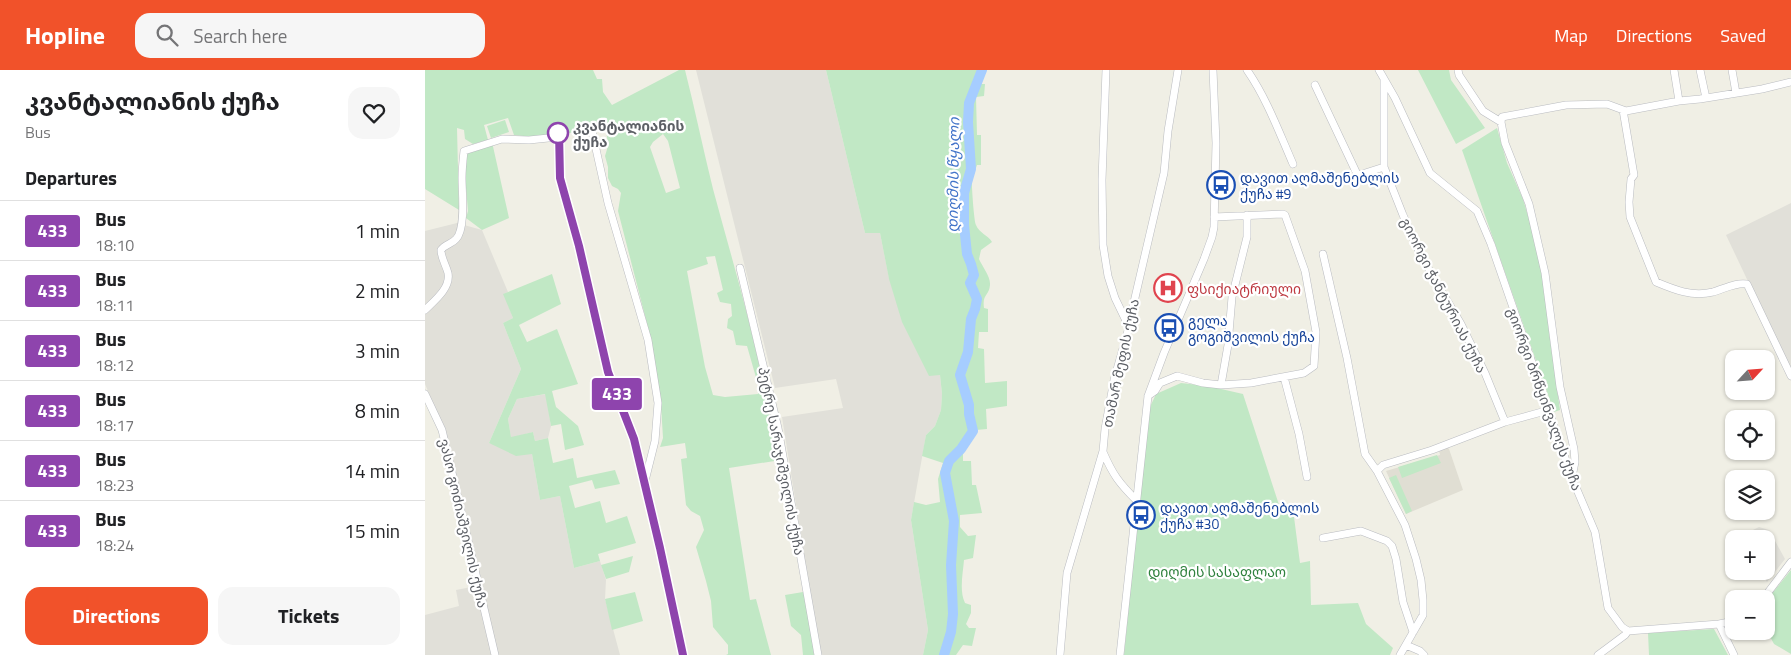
<!DOCTYPE html>
<meta charset="utf-8">
<style>
:root{--surface:#fff;--page:#f6f6f6;--text:#202124;--muted:#757577;--line:#e0e0e0;--accent:#f1522a}
body{margin:0;font-family:"Titillium Web","Noto Sans Georgian",sans-serif;background:var(--page);color:var(--text);height:100vh;display:flex;flex-direction:column;font-size:19px;white-space:nowrap}
*{box-sizing:border-box;margin:0}
p{font-size:16px;color:var(--muted)}
.icon{flex:none;width:28px;height:28px;fill:none;stroke:currentColor;stroke-width:2;stroke-linecap:round;stroke-linejoin:round}
.map{position:relative;flex:1;overflow:hidden}
.drawer{display:flex;flex-direction:column;background:var(--surface);width:425px}
.drawer>*{flex:none}
.badge{padding:0 10px;border-radius:4px;font-size:18px;line-height:32px}
.needle{width:32px;rotate:64deg}
.fabs{position:absolute;left:1300px;top:280px;display:grid;gap:10px}
.fabs a{display:grid;place-items:center;width:50px;height:50px;border-radius:10px;background:var(--surface);box-shadow:0 1px 4px #0004;font-size:25px}
.map>.badge{position:absolute;translate:-50% -50%;box-shadow:0 0 0 2px #fff}
h2{padding:0 25px;font-size:19px;line-height:45px}
.round{display:grid;place-items:center;flex:none;width:52px;height:52px;border-radius:15px;background:var(--page)}
.summary{display:flex;align-items:center;justify-content:space-between;height:85px;padding:0 25px}
h1{font-size:24px;font-weight:700;line-height:38px}
.button{display:flex;gap:10px;margin-top:auto;padding:10px 25px}
.button a{flex:1;height:58px;border-radius:15px;background:var(--accent);color:#fff;font-size:20px;font-weight:700;line-height:58px;text-align:center}
.button a+a{background:var(--page);color:var(--text)}
ul{padding:0;list-style:none}
li{display:flex;align-items:center;gap:15px;height:60px;padding:0 25px;border-top:1px solid var(--line)}
li div{flex:1}
li b{display:block;font-size:19px}
li em{font-style:normal}
li .badge{min-width:55px;font-weight:700;text-align:center}
header{display:flex;align-items:center;gap:30px;box-sizing:border-box;height:70px;padding:0 25px;background:var(--accent);color:#fff}
header strong{font-size:24px}
nav{display:flex;gap:28px;margin-inline-start:auto;font-size:18px}
.search{width:350px;height:45px;background:var(--page);display:flex;align-items:center;gap:12px;box-sizing:border-box;padding:0 18px;border-radius:15px;color:var(--muted);font-size:19px}
main{display:flex;flex:1;min-height:0}
.map>svg:first-child{display:block}
.industrial{fill:#e1e0d9}
.education{fill:#e0ded3}
.green{fill:#c1e8c5;fill-rule:evenodd}
.lines{fill:none;stroke-linecap:round;stroke-linejoin:round}
.river{stroke:#a6cdff;stroke-width:10}
.minor-casing{stroke:#babcc1;stroke-width:8}
.minor{stroke:#fff;stroke-width:7}
.line-casing{stroke:#fff;stroke-width:11}
.line{stroke:#8e44ad;stroke-width:8}
.stop-dot{fill:#fff;stroke:#8e44ad;stroke-width:2.5}
.labels{text-anchor:middle;dominant-baseline:central;stroke-width:4.5;stroke-linejoin:round;paint-order:stroke}
.stop-label{font-size:14px;font-weight:bold;fill:#5d6066;stroke:#fff;text-anchor:start}
.transit-label{font-size:14px;fill:#164399;stroke:#fff;text-anchor:start}
.health-label{font-size:14px;fill:#be3a42;stroke:#fff;text-anchor:start}
.street-label{font-size:14px;fill:#5d6066;stroke:#fff}
.park-label{font-size:14px;fill:#30823e;stroke:#fff}
.water-label{font-size:15px;font-style:italic;fill:#4274c9;stroke:#fff}
</style>
<header>
<strong>Hopline</strong>
<div class="search"><svg class="icon" aria-label="search" viewBox="0 0 24 24"><circle cx="10" cy="10" r="6"/><path d="M15 15l6 6"/></svg>Search here</div>
<nav><a>Map</a><a>Directions</a><a>Saved</a></nav>
</header>
<main>
<section class="drawer">
<div class="summary"><div><h1>კვანტალიანის ქუჩა</h1><p>Bus</p></div><a class="round"><svg class="icon" aria-label="heart" viewBox="0 0 24 24"><path d="M12 20l-8-8c-3-5 5-10 8-4 3-6 11-1 8 4z"/></svg></a></div>
<h2>Departures</h2>
<ul>
<li><span class="badge" style="background:#8e44ad;color:#fff">433</span><div><b>Bus</b><p>18:10</p></div><em>1 min</em></li>
<li><span class="badge" style="background:#8e44ad;color:#fff">433</span><div><b>Bus</b><p>18:11</p></div><em>2 min</em></li>
<li><span class="badge" style="background:#8e44ad;color:#fff">433</span><div><b>Bus</b><p>18:12</p></div><em>3 min</em></li>
<li><span class="badge" style="background:#8e44ad;color:#fff">433</span><div><b>Bus</b><p>18:17</p></div><em>8 min</em></li>
<li><span class="badge" style="background:#8e44ad;color:#fff">433</span><div><b>Bus</b><p>18:23</p></div><em>14 min</em></li>
<li><span class="badge" style="background:#8e44ad;color:#fff">433</span><div><b>Bus</b><p>18:24</p></div><em>15 min</em></li>
</ul>
<div class="button"><a>Directions</a><a>Tickets</a></div>
</section>
<div class="map">
<svg width="1366" height="585" viewBox="0 0 1366 585">
<rect width="100%" height="100%" fill="#f0efe5"/>
<path class="industrial" d="M271,0H401L440,163H455L464,208L515,305L517,324L516,340L510,356L501,365L486,450L503,560L498,585H395L357,347L418,338L411,309L350,318Z
M1366,133V302L1301,165Z
M32,153L57,160L83,222L79,224L88,248L78,253L96,299L64,373L107,384L115,430L135,426L149,498L175,491L181,510L180,529L195,585H73L18,356L0,314V161Z
M121,324L126,356L123,368L110,371L108,362L86,368L83,349L92,329Z
M1334,457L1344,460L1360,489L1342,512L1335,501H1341V469H1317L1316,466Z
M51,516L67,585H0V545L34,536L31,520Z"/>
<path class="education" d="M1022,377L1024,379L1038,420L981,444L961,401L1015,385L1014,380Z"/>
<path class="green" d="M0,0H168L172,9H177L178,22L187,35L254,0H260C270,39 278,79 288,119C309,197 333,275 346,355L349,359L356,390L304,398L325,530L331,529L346,585H301L303,584V575L288,557L286,531L281,511L271,477L279,460L275,446L266,441L261,435L256,389L262,388L260,373L235,377L238,368L236,335L227,273L193,141L196,123L193,119L187,116L183,108V97L180,86L183,76L181,59L107,67L89,65L83,48L59,55L63,70L48,74L40,69L39,60L32,58L34,140L0,119ZM238,64L243,71L255,118L241,123L225,77L228,72ZM290,186L298,220L292,223L295,232L306,234L307,246L303,249L302,258L308,261L311,275L322,276L334,318L333,324L300,327L288,325L280,297L262,201L283,194L281,187Z
M401,0H560L554,14H560L559,26L551,27L552,65H556V95H552C551,99 548,103 547,106C546,110 549,152 551,155C554,163 563,165 567,172L556,180L554,189C557,196 566,207 565,215C564,226 557,224 559,238L563,239V262H554L553,278L559,279L560,313L582,311V336L561,339L562,359L551,360L538,384V391H546L547,415H551L557,443L535,445V457L543,466L551,465L548,488L539,490C538,503 534,521 540,533L546,535V543L541,554L544,558H551L547,576L538,575L531,585H498L503,560L486,450L489,432L501,435L515,432L513,409L518,393L497,386L501,365L510,356L516,340L517,324L515,305L504,306L477,252L464,209L455,163H440Z
M993,0H1024L1026,10L1060,58L1031,74Z
M80,50L84,62L66,68L62,56Z
M1072,58L1082,93L1098,129L1113,180L1122,225L1124,262L1135,340L1129,342L1037,80Z
M67,72L84,148L57,160L41,148L43,141L40,106L42,82Z
M127,204L136,234L94,255L102,272L132,259L153,314L127,321L131,337L153,356L159,375L140,380L136,354L126,356L120,324L92,329L83,349L86,367L108,362L110,371L123,368L128,393L148,388L152,408L190,400L195,414L170,419L167,410L144,416L150,438L175,431L181,453L202,446L211,473L173,484L175,491L149,498L135,426L115,430L107,384L91,386L64,373L96,299L78,253L88,248L78,224Z
M756,313L783,316L818,324L856,441L869,447L875,493L885,491L886,535L933,533L941,554L968,578L965,585H699L717,402L725,337L731,324Z
M1012,385L1016,393L977,408L973,397Z
M971,405L987,441L981,444L964,408Z
M208,486L204,502L181,509L176,495Z
M1366,500V584L1349,574L1341,559V531Z
M210,522L218,551L187,560L180,529Z
M378,522L385,546L389,585H378L376,565L366,556L360,525Z
M1289,559L1303,585H1224L1223,563Z"/>
<g class="lines">
<path class="river" d="M519,585L526,562L528,544L526,495L529,451L520,403L524,391L536,379L548,361L544,344V335L535,305L543,282L546,249L550,239L552,229L545,213L549,205L546,194L542,184L539,155V123L546,99L543,52L544,33L557,0"/>
<defs>
<path id="minor" d="M681,0L677,110L678,175L683,206L690,228L704,257
M822,0C842,29 854,62 868,94
M954,0L970,28L1005,103L1052,141L1066,174L1147,408L1170,462L1183,538L1197,557L1203,561L1294,554L1309,585
M1033,0L1034,5L1058,41L1076,52
M1249,0L1254,31
M1275,0L1281,28
M1307,0L1311,23
M959,10V97L978,145L996,186L1036,254L1060,303L1080,352
M890,15L932,104L934,105L959,97
M1198,40L1209,105L1206,109L1204,132L1205,147L1231,212C1250,220 1267,227 1288,222C1299,219 1311,212 1322,214L1366,306
M167,61L183,133L223,270L233,333L230,371L220,411
M134,62L135,108L154,176L183,302L209,369L235,477L258,585
M898,184L922,288L940,384L952,401L980,455L991,489L996,510L998,530V545L975,585
M315,198L353,358L393,585
M0,240C9,231 26,218 23,203C21,195 16,188 16,180C20,174 27,174 31,169C41,159 37,121 37,108C37,99 38,90 39,81L77,69L104,70L133,67
M859,307L874,364L882,407
M796,315L803,275L807,227L822,167V145
M0,324L17,360L70,585
M723,326L730,321L735,313L752,306L778,313L796,315L826,313L879,303L889,296L891,262L880,201L860,145L858,144L789,147
M678,382C688,405 694,413 712,431
M952,401L958,395L1007,380L1080,352L1124,340
M1147,407L1150,392L1149,379L1135,317L1120,203L1104,134L1080,73L1076,52L1077,47L1141,35L1182,34L1201,41L1254,31L1275,29L1337,19L1366,12
M898,468L936,461L962,471L967,476L971,489L978,532L988,562
M1338,529L1366,492
M1294,554L1309,551
M981,575L995,581L999,585
M635,585L642,503L678,381L680,359L689,310L704,257L709,232L739,103L743,61L753,0
M695,585L723,326L739,283L779,189L787,167L789,157L791,73L788,0
M1173,585L1200,565L1203,561"/>
</defs>
<use href="#minor" class="minor-casing"/>
<use href="#minor" class="minor"/>
</g>
<g class="lines">
<defs>
<path id="line" d="M134,62L135,108L154,176L183,302L209,369L235,478L258,585"/>
</defs>
<use href="#line" class="line-casing"/>
<use href="#line" class="line"/>
</g>
<defs>
<symbol id="bus-ring" viewBox="-11 -11 22 22"><circle r="9.5" fill="#fff" stroke="#1a4fb4" stroke-width="1.5"/><path d="M-5-6H5V4H4V6H2V4H-2V6H-4V4H-5ZM-3.5-4V0h7V-4ZM-3.5 1.2v1.5H-2V1.2ZM2 1.2v1.5H3.5V1.2Z" fill="#1a4fb4"/></symbol>
<symbol id="hospital-ring" viewBox="-11 -11 22 22"><circle r="9.5" fill="#fff" stroke="#e0444e" stroke-width="1.5"/><path d="M-5-5h3v3.5h4V-5h3V5h-3V1.5h-4V5h-3Z" fill="#e0444e"/></symbol>
</defs>
<g fill-rule="evenodd">
<use href="#bus-ring" x="780" y="99" width="32" height="32"/>
<use href="#hospital-ring" x="727" y="202" width="32" height="32"/>
<use href="#bus-ring" x="728" y="242" width="32" height="32"/>
<use href="#bus-ring" x="700" y="429" width="32" height="32"/>
</g>
<circle class="stop-dot" cx="133" cy="63" r="10"/>
<g class="labels">
<g class="stop-label">
<text x="148" y="55">კვანტალიანის<tspan x="148" dy="16">ქუჩა</tspan></text>
</g>
<g class="transit-label">
<text x="815" y="107">დავით აღმაშენებლის<tspan x="815" dy="16">ქუჩა #9</tspan></text>
<text x="763" y="250">გელა<tspan x="763" dy="16">გოგიშვილის ქუჩა</tspan></text>
<text x="735" y="437">დავით აღმაშენებლის<tspan x="735" dy="16">ქუჩა #30</tspan></text>
</g>
<g class="health-label">
<text x="762" y="218">ფსიქიატრიული</text>
</g>
<g class="street-label">
<text transform="translate(1019 225) rotate(63)">გიორგი ჭანტურიას ქუჩა</text>
<text transform="translate(695 293) rotate(-78)">თამარ მეფის ქუჩა</text>
<text transform="translate(1120 329) rotate(70)">გიორგი ბრწყინვალეს ქუჩა</text>
<text transform="translate(357 391) rotate(79)">პეტრე სარაჯიშვილის ქუჩა</text>
<text transform="translate(39 453) rotate(77)">ვასო გოძიაშვილის ქუჩა</text>
</g>
<g class="park-label">
<text x="792" y="501">დიღმის სასაფლაო</text>
</g>
<g class="water-label">
<text transform="translate(528 105) rotate(-89)">დიღმის წყალი</text>
</g>
</g>
</svg>
<div class="fabs">
<a><svg class="needle" viewBox="-14 -14 28 28"><path d="M0-13l5 13h-10z" fill="#e53935"/><path d="M0 13l5-13h-10z" fill="#757577"/></svg></a>
<a><svg class="icon" aria-label="locate" viewBox="0 0 24 24"><circle cx="12" cy="12" r="6"/><path d="M12 2v4M12 18v4M2 12h4M18 12h4"/></svg></a>
<a><svg class="icon" aria-label="layers" viewBox="0 0 24 24"><path d="M12 4l9 5-9 5-9-5zM3 14l9 5 9-5"/></svg></a>
<a>+</a>
<a>−</a>
</div>
<b class="badge" style="left:192px;top:324px;background:#8e44ad;color:#fff">433</b>
</div>
</main>
